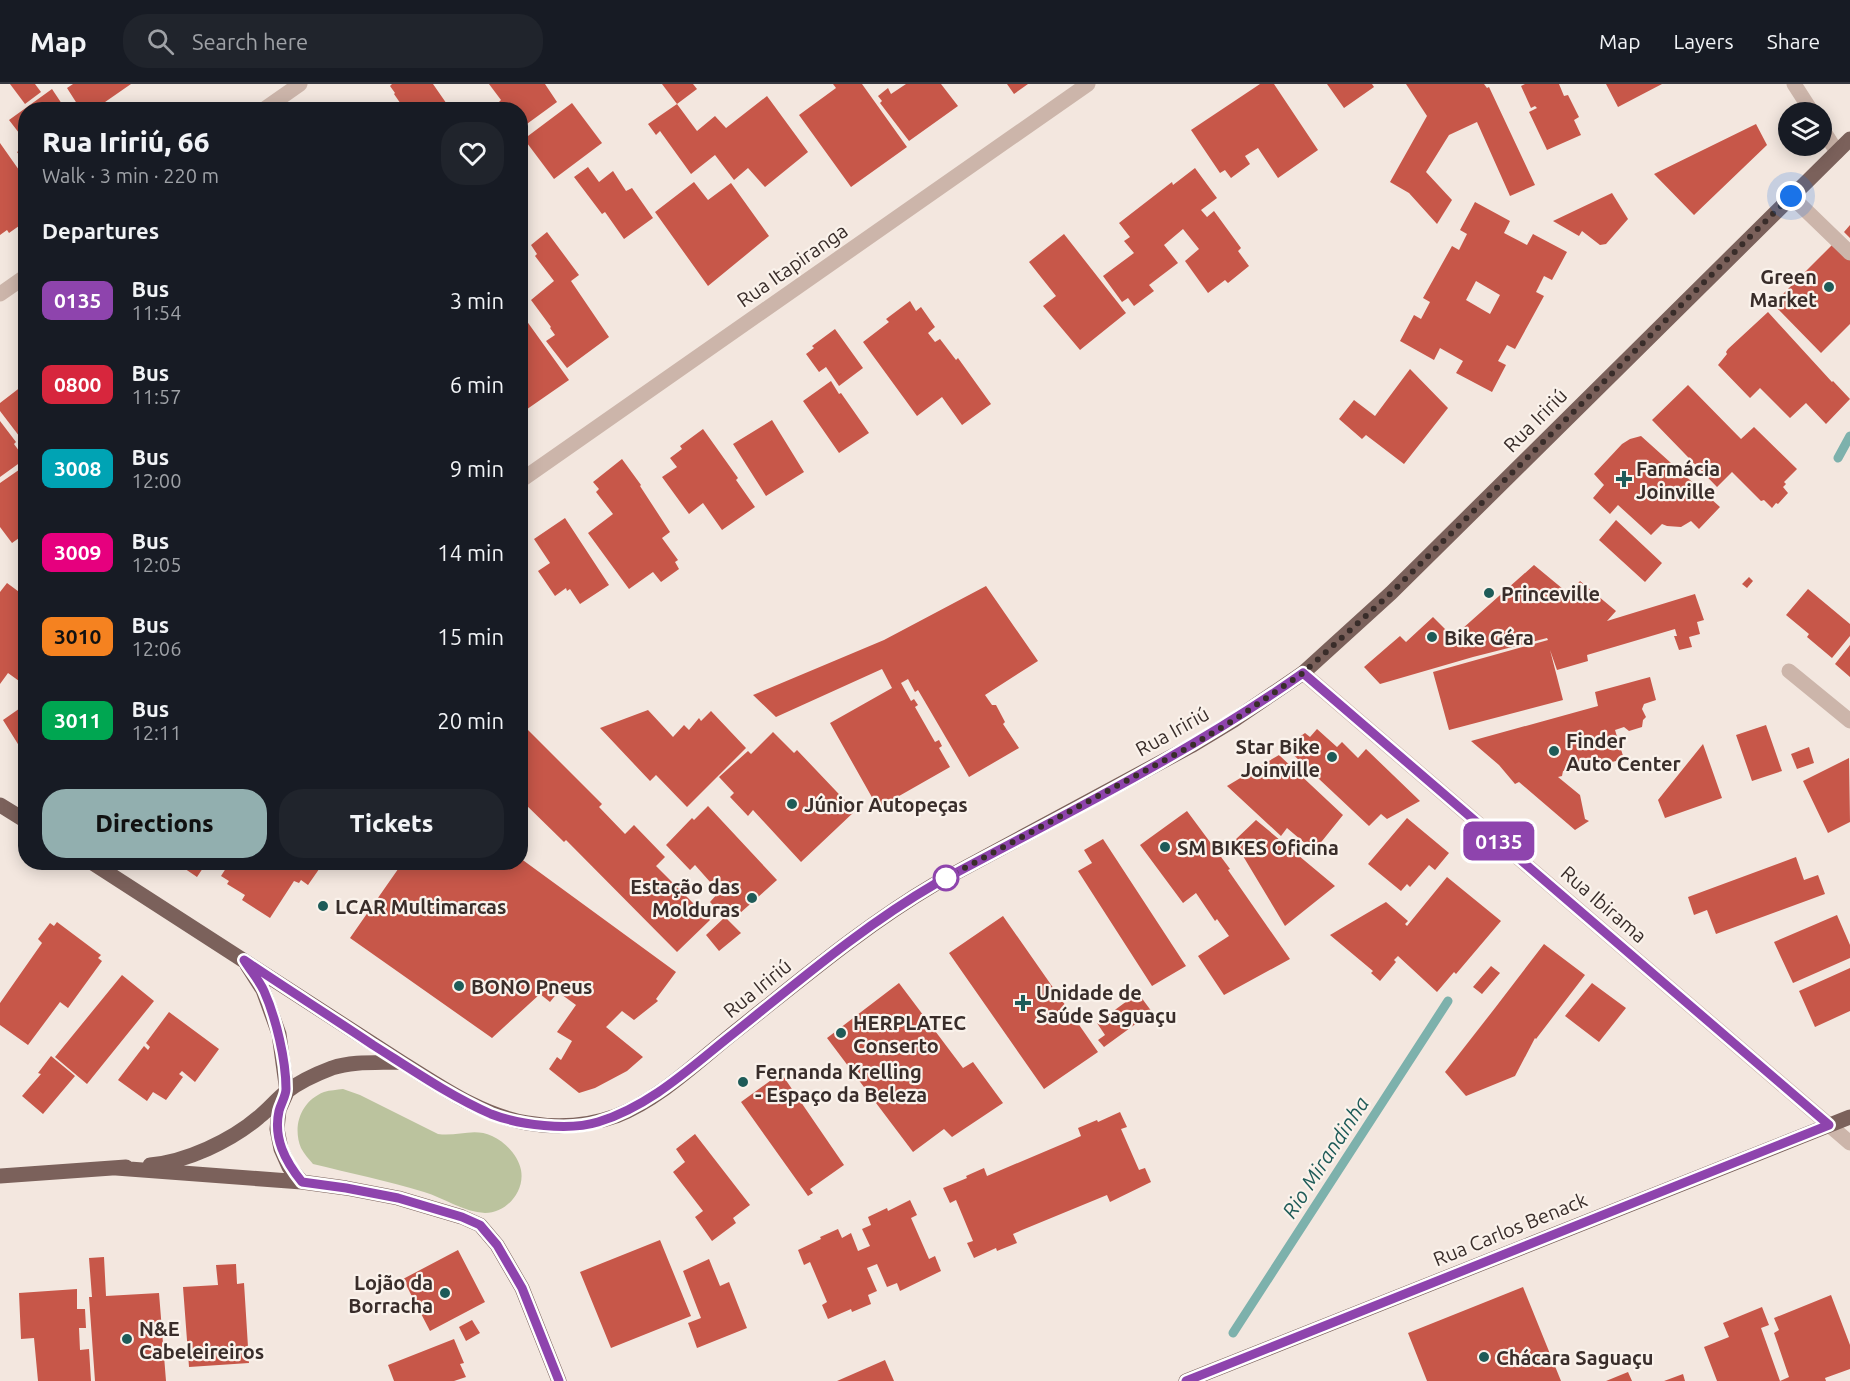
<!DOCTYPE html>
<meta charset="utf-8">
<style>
:root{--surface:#171b24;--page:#20242c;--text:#f1f3f6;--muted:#9ea1a6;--line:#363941;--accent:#92afaf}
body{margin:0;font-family:Ubuntu,sans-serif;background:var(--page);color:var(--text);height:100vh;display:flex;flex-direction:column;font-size:22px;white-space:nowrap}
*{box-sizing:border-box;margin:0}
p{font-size:20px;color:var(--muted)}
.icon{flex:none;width:33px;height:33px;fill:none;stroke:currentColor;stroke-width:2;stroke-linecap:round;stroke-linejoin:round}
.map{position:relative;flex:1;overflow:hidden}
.drawer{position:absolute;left:18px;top:18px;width:510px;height:768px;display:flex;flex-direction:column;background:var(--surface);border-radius:24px;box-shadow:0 3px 15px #0003}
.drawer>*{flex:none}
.badge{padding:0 12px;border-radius:9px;font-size:21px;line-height:39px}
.buttons{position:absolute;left:1778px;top:18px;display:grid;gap:12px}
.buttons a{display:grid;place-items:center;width:54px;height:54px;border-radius:50%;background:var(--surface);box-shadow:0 3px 15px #0003;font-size:30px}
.you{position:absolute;width:30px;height:30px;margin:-15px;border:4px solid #fff;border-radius:50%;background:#1a73e8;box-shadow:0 0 0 9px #1a73e833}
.map>.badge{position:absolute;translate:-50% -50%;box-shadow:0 0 0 3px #fff}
h2{padding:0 24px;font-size:22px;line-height:54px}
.round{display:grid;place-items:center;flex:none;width:63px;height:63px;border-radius:24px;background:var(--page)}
.headline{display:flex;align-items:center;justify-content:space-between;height:102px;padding:0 24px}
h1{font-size:28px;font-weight:800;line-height:45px}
.button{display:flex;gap:12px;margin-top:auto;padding:12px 24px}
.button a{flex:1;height:69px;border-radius:24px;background:var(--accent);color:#111;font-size:24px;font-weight:800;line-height:69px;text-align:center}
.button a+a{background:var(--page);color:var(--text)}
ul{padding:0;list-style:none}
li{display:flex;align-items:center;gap:18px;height:84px;padding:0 24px}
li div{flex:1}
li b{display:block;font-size:22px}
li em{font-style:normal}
li .badge{min-width:66px;font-weight:700;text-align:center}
header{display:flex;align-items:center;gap:36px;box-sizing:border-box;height:84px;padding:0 30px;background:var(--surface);border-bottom:2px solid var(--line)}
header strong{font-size:28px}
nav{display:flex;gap:33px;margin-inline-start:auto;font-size:21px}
.search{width:420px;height:54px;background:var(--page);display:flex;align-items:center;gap:15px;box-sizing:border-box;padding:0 21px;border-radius:24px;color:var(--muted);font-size:22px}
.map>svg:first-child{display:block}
.green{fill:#bbc39e}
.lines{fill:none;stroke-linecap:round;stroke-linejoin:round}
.stream{stroke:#7db1ac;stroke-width:9}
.building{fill:#c75749;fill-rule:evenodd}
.minor{stroke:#ccb5aa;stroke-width:15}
.major{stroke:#7b615b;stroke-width:15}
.line-casing{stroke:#fff;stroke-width:14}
.line{stroke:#8e44ad;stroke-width:9}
.walk{stroke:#392d2a;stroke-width:6;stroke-dasharray:0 10.8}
.poi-dot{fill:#1e5b58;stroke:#faf2eb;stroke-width:2}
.stop-dot{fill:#fff;stroke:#8e44ad;stroke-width:3}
.labels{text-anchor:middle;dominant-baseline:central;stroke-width:4.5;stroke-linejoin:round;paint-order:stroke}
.street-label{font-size:20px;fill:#392d2a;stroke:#faf2eb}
.poi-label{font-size:20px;font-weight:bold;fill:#392d2a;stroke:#faf2eb;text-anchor:start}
.water-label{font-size:21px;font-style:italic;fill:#1e5b58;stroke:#faf2eb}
</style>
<header>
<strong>Map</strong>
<div class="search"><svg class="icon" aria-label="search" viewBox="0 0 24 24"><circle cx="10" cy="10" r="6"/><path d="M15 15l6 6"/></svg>Search here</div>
<nav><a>Map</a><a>Layers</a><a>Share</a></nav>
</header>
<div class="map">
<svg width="1850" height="1297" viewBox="0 0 1850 1297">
<rect width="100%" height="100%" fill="#f3e7df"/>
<path class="green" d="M343,1005L360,1011L438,1050C457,1053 474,1043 492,1052C505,1058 518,1071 521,1086C525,1107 507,1129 485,1129C464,1128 444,1114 424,1108C388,1097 350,1089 313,1080C309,1075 304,1070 301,1064C292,1042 301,1017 324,1008C330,1006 337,1006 343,1005Z"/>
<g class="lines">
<path class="stream" d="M1838,374L1850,352
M1233,1249L1448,917"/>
</g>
<path class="building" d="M10,0H35L41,8L25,20Z
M73,0H131L95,25L93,22L87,26H81L67,4Z
M392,0H433L451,26H405L394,10L395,9L390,2Z
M489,0H545L557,18L520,45V26H505L499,18L501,16Z
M662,0H693L697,5L677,20Z
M833,0H862L907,63L851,103L799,31L836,4Z
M906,0H941L958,22L909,57L880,19L882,17L878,12L888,4L891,10Z
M1007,0H1028L1014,10Z
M1260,0H1274L1318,66L1278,94L1258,64L1245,72L1250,80L1231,94L1225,86L1220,89L1191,46Z
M1327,0H1372L1374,3L1344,24Z
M1406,0H1484L1487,4L1489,3L1535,101L1510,112L1477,38L1449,51L1426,88L1452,116L1437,140L1409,109L1390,98L1427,32Z
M1525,0H1559L1564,12L1568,11L1579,33L1574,36L1581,51L1547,66L1529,28L1537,24L1535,22L1531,24L1521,2Z
M1606,0H1662L1618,23Z
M52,5L66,26H26V58L9,36Z
M767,12L808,68L765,103L748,84L734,96L715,71L691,90L660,47L656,51L648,40L677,20L697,47L715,32L726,44Z
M572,19L602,59L554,95L524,55Z
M1756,40L1767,61L1694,131L1654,90Z
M0,59L26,96V137L9,149L7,146L0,151Z
M26,62V81L17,68Z
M588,83L599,98L613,87L626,107L632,104L653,134L624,155L605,128L602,130L574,93Z
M1195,84L1217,114L1201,126L1207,133L1214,127L1241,164L1238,167L1249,182L1228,199L1225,196L1208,209L1185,177L1199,165L1183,145L1164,161L1178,179L1149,201L1154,207L1134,222L1128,214L1122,218L1103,192L1134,169L1124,157L1130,153L1119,139L1172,98L1173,101Z
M694,98L708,116L731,99L769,152L708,202L655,128Z
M1612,109L1628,135L1606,160L1600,161L1582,147L1579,152L1553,137Z
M1475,118L1510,137L1504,149L1527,161L1533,150L1567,168L1552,196L1544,192L1536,208L1544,212L1515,265L1507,261L1498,277L1506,281L1492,308L1456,289L1463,277L1440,264L1434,276L1400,257L1414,231L1421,235L1430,218L1423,214L1452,162L1459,166L1467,150L1460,146ZM1476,197L1500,211L1490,230L1466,216Z
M1850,141V154L1844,148Z
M547,148L579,191L571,197L609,253L567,284L546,257L555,251L550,244L551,243L531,216L554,197L535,172L537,170L531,161Z
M1064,150L1126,229L1080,266L1043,222L1056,212L1029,178Z
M1836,157L1850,171V240L1821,269L1773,220Z
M910,217L916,227L921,223L935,243L928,249L935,258L940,255L956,276L958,274L991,320L962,341L942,313L917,332L863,258L889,238L886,235Z
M1768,228L1832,298L1833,297L1850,315L1826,340L1806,319L1790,334L1760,304L1750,314L1718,281L1727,270L1726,268L1728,265Z
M526,236L569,296L520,330V240Z
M835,245L863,284L839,302L826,283L819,288L806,270L814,264L812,262Z
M1410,285L1448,324L1404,380L1366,351L1362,355L1339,335L1354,316L1375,332Z
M831,297L839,310L841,309L869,349L839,369L803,317Z
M26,299V361L0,327V319Z
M1688,301L1741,355L1754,343L1797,385L1784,398L1786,400L1783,403L1788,409L1778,420L1776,419L1772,424L1764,416L1761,417L1732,388L1717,403L1652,336Z
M772,336L804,388L766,412L733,360Z
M0,337L16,358L14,360L25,375L0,393Z
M703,345L738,394L736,396L755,423L722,446L703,419L689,430L662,393L677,383L670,374L682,365L680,362Z
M1641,352L1720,423L1699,445L1691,437L1681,443L1667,442L1662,440L1651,451L1618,421L1610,430L1593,414L1604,401L1594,390L1622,360L1630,355Z
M622,375L641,401L640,402L670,448L662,454L678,476L675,478L679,485L661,498L653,488L629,505L588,449L613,430L596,408L599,405L593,398Z
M26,381V449L12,459L0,443V399Z
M565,434L609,501L580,520L570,505L567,507L566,504L555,512L538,487L550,479L534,455Z
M1616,436L1662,479L1645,498L1599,456Z
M1534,481L1569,510L1580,497L1616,527L1607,537L1695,510L1704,536L1697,538L1700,550L1689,553L1692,563L1679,566L1674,552H1677L1675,545L1587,571L1588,577L1557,586L1550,566L1563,616L1449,646L1433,588L1548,556L1547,554L1473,573L1380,600L1364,583L1400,552L1406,558L1433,533L1453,553Z
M1749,493L1753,497L1747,504L1742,500Z
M7,499L26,513V542L21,548L26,552V602L8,589L0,600V508Z
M986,502L1038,577L985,611L992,621H996L1005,638L1003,640L1019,664L969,693L918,606L915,608L908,595L901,599L911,617L914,615L918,621L915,623L935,658L939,656L942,662L939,664L950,683L878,724L830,639L892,604L882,585L776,633L753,611L884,556Z
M1808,505L1850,540V552L1832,574L1807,553L1809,550L1786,531Z
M1850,561V593L1835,580Z
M1650,593L1656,616L1644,620L1642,625L1646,633L1643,636L1642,643L1629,647L1624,643L1615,646L1624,675L1608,679L1604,676L1595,679L1593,683L1576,688L1572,684L1563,687L1562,692L1558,693L1580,711L1585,735L1589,737L1575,746L1519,698L1515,700L1499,681L1471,657L1598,622L1595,608Z
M26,620V673L3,636Z
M648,626L673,653L684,641L689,646L699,634L701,637L711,627L746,664L687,723L656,691L650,697L600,644Z
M520,638L602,720L599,723L625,750L634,741L665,773L656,782L710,836L677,868L566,756L564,758L520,715Z
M1766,641L1782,687L1752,697L1736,651Z
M1317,645L1337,663L1342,658L1358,674L1366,665L1420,717L1387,735L1381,730L1369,742L1285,663L1305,649L1310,653Z
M773,648L794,669L797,666L855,727L801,778L753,726L748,732L730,713L734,709L719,693L748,667L751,670Z
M1703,660L1722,714L1665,734L1658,716Z
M1809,663L1814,679L1797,685L1791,670Z
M1279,671L1343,731L1314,767L1287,744L1281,752L1227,702Z
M1849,674L1850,738L1828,749L1803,697Z
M708,722L777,796L739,830L735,827L727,835L741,849L719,867L706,851L725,833L710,818L719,808L695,781L690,786L666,761L692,734L694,736Z
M1187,727L1230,785L1228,786L1290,875L1224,911L1198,872L1229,852L1217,835L1215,837L1196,809L1183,819L1140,761Z
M1407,734L1449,769L1435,786L1429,781L1410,803L1407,800L1401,807L1368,780Z
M1256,736L1335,802L1285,842L1234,757Z
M1103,755L1186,882L1152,902L1078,787L1092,779L1084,766Z
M1796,773L1804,796L1818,791L1825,810L1716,850L1707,826L1694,831L1688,813Z
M520,774L676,888L656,915L658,917L634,936L622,927L606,943L643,973L627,987L595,1004L579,1009L549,985L557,973L561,976L572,957L557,948L576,921L558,908L550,918L540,910L492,954L350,854L403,778H520Z
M175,778H207L197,793Z
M230,778L241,779L324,778L308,801L301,796L299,799L294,797L270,834L242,816L245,811L227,800L229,797L221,792Z
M1447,793L1501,837L1456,890L1454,888L1437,908L1398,872L1394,876L1396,878L1380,897L1371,889L1373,887L1330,851L1386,818L1408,837L1405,840L1407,842Z
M1837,831L1850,861V874L1793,899L1774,858Z
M1003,832L1098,968L1044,1005L949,869Z
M57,838L101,871L98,874L102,877L68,924L60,918L28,961L0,941V919L42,859L38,855L50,839L54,842Z
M1544,860L1585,891L1536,955L1535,954L1515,992L1466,1012L1445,988L1495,924Z
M1491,882L1500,889L1482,910L1473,903Z
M1850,884V927L1815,943L1799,907Z
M122,891L154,917L87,1000L55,973Z
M899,899L963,984L973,978L1003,1019L952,1053L944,1045L913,1068L827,954Z
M1592,899L1626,924L1599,958L1565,932Z
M1138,909L1152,928L1104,963L1098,956L1105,951L1097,939Z
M169,928L219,965L195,998L182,987L179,990L183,993L166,1016L153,1008L147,1017L118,996L144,962L148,966L150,963L146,959Z
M51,972L75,992L43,1030L22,1012L41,990L38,989Z
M781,989L844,1081L810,1105L813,1109L808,1112L741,1018Z
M1120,1028L1127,1043L1121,1045L1139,1086L1145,1084L1151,1098L1110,1118L1107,1111L1022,1146L1013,1150L1017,1159L997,1167L996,1164L974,1174L967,1159L973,1157L956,1116L950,1119L943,1104L967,1094L966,1092L984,1084L987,1092L1072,1056L1081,1052L1078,1044L1097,1036L1098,1038Z
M695,1050L750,1121L733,1134L736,1139L712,1157L695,1133L703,1127L673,1088L685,1078L676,1065Z
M910,1116L917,1131L911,1134L929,1175L935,1172L941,1187L900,1207L897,1199L887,1203L877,1180L867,1184L877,1207L868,1211L871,1220L852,1228L851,1225L828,1235L822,1221L827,1218L810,1178L804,1181L798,1166L821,1155L820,1153L838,1145L842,1154L851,1149L858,1167L870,1162L862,1145L871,1141L868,1133L887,1124L888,1127Z
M660,1156L691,1232L611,1264L580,1188Z
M458,1166L485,1218L430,1247L403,1195Z
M104,1173L106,1212L159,1209L166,1297H95L89,1213H92L89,1174Z
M709,1175L720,1202L729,1198L747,1244L697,1264L688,1239L701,1234L683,1187Z
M236,1180L237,1200L244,1199L249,1279L189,1283L183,1203L218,1201L216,1181Z
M1523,1203L1561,1297H1427L1408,1249Z
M77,1205V1225H85L86,1244H79L80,1266L89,1265L91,1297H38L34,1254L21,1255L19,1209Z
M1831,1211L1850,1261V1285L1825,1294L1826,1297H1717L1704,1263L1729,1253L1723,1239L1762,1223L1769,1241L1761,1244L1780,1297L1789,1293L1774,1249L1779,1246L1774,1234Z
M472,1236L480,1249L466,1257L459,1243Z
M454,1255L464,1279L460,1280L466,1293L454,1297H394L388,1281Z
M885,1276L894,1297H837Z
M1628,1288L1632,1297H1606Z
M1683,1290L1685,1297H1664Z"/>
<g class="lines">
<path class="minor" d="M1794,0L1812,28
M263,26L300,0
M1821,43L1837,68
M1791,112L1850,169
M0,210L26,192
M520,397L1088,0
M1789,587L1850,637
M1303,589L1850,1059"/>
<path class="major" d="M0,721L26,737
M91,778L401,978C440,1002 480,1031 527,1039C556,1044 588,1042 616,1032C659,1015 695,980 731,951C797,899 862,843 935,800L1191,662L1234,636L1303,589L1391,509L1850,55
M247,881L263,906L279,950L287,1008L279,1026L277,1045L281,1065L289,1083L302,1098
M150,1081C186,1078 231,1057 259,1033C269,1025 277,1015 286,1008C299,998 316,990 332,984C353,977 378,979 401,978
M116,1084L302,1098L346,1104L398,1114L462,1133L480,1141L497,1161L522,1204L559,1297
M0,1092L126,1083
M1186,1297L1850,1033"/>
</g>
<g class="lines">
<defs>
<path id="line" d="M559,1297L522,1204L497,1161L480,1141L462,1133L398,1114L346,1104L302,1098C285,1077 273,1054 279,1027C281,1019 286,1012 286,1005C286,976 276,934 264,907C259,896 250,886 244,876C287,905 330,932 373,961C411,985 450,1012 491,1030C519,1041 569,1047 598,1038C651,1022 692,982 734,949C799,897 863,842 935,800C1059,733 1187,671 1303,589L1829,1041L1186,1297"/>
</defs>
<use href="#line" class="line-casing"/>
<use href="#line" class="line"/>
<path class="walk" d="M946,794L1191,662L1234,636L1303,589L1391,509L1791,112"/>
</g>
<g class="poi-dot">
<circle cx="1829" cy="203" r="6"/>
<path d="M1621 386h6v6h6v6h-6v6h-6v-6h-6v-6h6z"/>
<circle cx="1489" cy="509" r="6"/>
<circle cx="1432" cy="553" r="6"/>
<circle cx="1554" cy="667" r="6"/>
<circle cx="1332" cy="673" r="6"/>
<circle cx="792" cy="720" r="6"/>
<circle cx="1165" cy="763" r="6"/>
<circle cx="752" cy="814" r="6"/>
<circle cx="323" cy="822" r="6"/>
<circle cx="459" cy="902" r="6"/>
<path d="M1020 910h6v6h6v6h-6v6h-6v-6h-6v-6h6z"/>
<circle cx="841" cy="949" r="6"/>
<circle cx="743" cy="998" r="6"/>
<circle cx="445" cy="1209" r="6"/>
<circle cx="127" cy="1255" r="6"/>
<circle cx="1484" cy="1273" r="6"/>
</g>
<circle class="stop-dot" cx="946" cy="794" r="12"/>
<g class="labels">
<g class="street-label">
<text transform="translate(792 181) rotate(-35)">Rua Itapiranga</text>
<text transform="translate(1535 336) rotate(-45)">Rua Iririú</text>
<text transform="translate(1172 647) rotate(-29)">Rua Iririú</text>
<text transform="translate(1604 820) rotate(41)">Rua Ibirama</text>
<text transform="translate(757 904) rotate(-39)">Rua Iririú</text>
<text transform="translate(1510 1145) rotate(-22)">Rua Carlos Benack</text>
</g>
<g class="poi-label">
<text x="1817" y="192" text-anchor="end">Green<tspan x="1817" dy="23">Market</tspan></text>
<text x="1636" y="384">Farmácia<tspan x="1636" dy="23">Joinville</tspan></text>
<text x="1501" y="509">Princeville</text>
<text x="1444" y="553">Bike Géra</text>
<text x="1566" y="656">Finder<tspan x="1566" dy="23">Auto Center</tspan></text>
<text x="1320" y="662" text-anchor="end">Star Bike<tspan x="1320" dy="23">Joinville</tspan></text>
<text x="804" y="720">Júnior Autopeças</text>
<text x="1177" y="763">SM BIKES Oficina</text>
<text x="740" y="802" text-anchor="end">Estação das<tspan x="740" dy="23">Molduras</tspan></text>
<text x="335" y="822">LCAR Multimarcas</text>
<text x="471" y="902">BONO Pneus</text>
<text x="1036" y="908">Unidade de<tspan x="1036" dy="23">Saúde Saguaçu</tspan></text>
<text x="853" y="938">HERPLATEC<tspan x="853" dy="23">Conserto</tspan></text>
<text x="755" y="987">Fernanda Krelling<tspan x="755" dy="23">- Espaço da Beleza</tspan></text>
<text x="433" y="1198" text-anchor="end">Lojão da<tspan x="433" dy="23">Borracha</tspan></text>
<text x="139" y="1244">N&amp;E<tspan x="139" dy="23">Cabeleireiros</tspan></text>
<text x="1496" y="1273">Chácara Saguaçu</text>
</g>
<g class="water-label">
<text transform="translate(1325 1073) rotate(-57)">Rio Mirandinha</text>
</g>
</g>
</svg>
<div class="buttons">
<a><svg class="icon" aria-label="layers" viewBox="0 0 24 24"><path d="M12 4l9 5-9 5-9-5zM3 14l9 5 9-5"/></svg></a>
</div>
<div class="you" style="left:1791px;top:112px"></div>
<b class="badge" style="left:1499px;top:757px;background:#8e44ad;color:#fff">0135</b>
<section class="drawer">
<div class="headline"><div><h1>Rua Iririú, 66</h1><p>Walk · 3 min · 220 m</p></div><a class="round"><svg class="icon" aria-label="heart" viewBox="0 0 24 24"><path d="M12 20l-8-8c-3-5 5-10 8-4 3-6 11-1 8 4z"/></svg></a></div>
<h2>Departures</h2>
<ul>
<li><span class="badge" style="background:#8e44ad;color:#fff">0135</span><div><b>Bus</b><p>11:54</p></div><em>3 min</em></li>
<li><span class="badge" style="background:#d7263d;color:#fff">0800</span><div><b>Bus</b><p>11:57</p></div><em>6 min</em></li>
<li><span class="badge" style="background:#00a3b4;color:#fff">3008</span><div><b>Bus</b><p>12:00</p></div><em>9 min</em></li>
<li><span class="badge" style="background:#e6007e;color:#fff">3009</span><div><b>Bus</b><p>12:05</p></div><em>14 min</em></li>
<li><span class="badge" style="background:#f58220;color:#111">3010</span><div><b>Bus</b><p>12:06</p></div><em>15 min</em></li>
<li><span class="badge" style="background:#00a651;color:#fff">3011</span><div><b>Bus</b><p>12:11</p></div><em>20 min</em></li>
</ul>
<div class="button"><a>Directions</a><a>Tickets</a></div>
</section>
</div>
